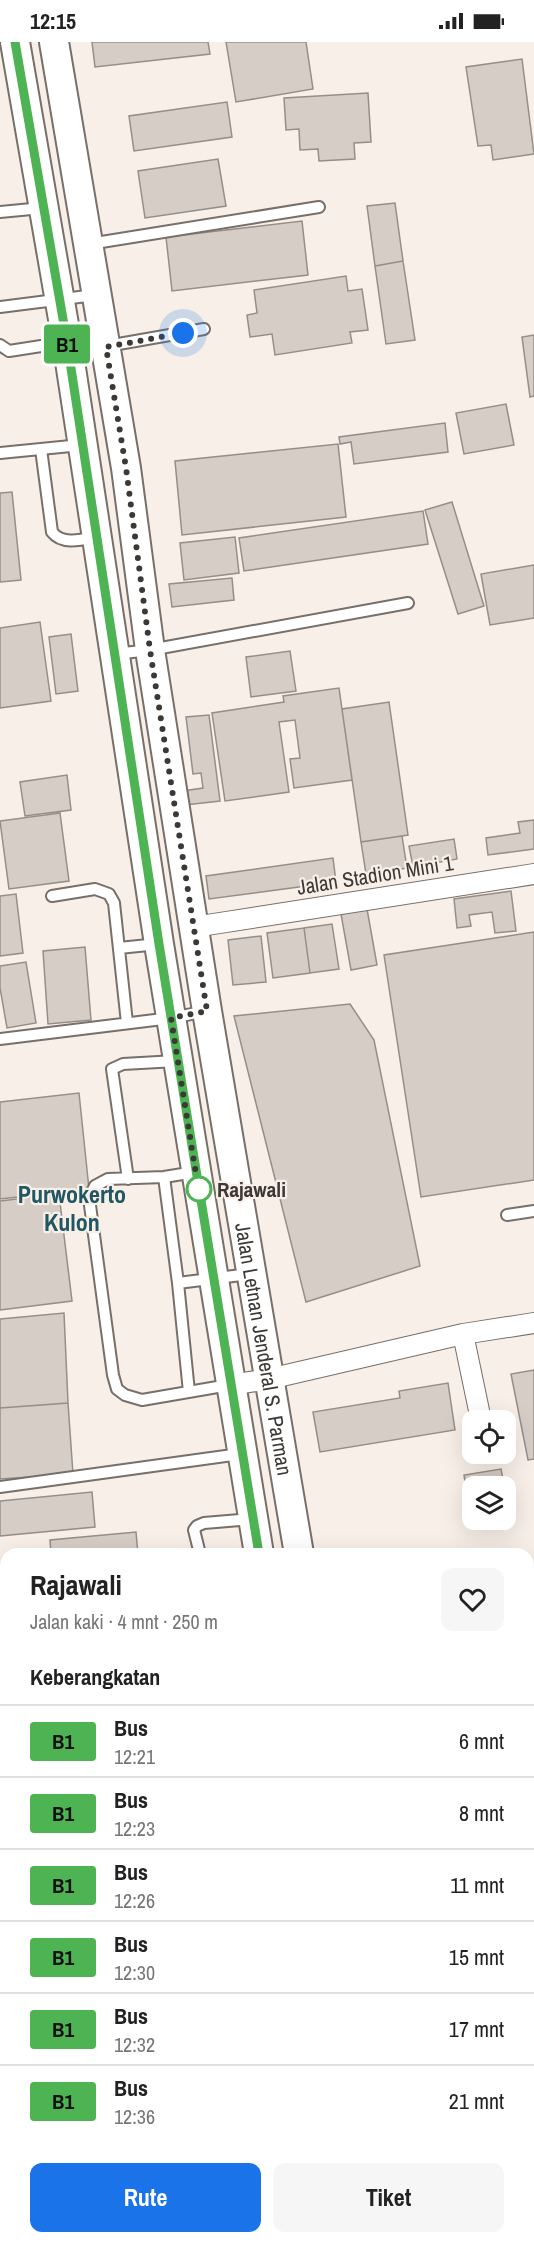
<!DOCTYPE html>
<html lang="id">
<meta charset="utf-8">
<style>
:root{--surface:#fff;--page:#f6f6f6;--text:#222;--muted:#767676;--line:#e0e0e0;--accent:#1a73e8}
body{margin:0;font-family:"Archivo Narrow",sans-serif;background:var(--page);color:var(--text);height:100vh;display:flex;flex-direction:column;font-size:22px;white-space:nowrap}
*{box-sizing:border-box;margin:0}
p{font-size:20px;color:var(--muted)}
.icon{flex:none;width:33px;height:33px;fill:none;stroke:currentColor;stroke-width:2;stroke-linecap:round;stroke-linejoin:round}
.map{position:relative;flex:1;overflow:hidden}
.sheet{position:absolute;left:0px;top:1506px;width:534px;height:696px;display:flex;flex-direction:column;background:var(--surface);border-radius:18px 18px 0 0;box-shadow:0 6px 24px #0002}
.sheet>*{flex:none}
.badge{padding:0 12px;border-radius:4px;font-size:21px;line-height:39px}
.fabs{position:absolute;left:462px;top:1368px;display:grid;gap:12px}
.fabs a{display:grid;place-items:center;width:54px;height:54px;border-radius:12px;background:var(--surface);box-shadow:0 6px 24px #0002;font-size:30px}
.you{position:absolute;width:30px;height:30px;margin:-15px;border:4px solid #fff;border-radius:50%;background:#1a73e8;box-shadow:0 0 0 9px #1a73e833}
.map>.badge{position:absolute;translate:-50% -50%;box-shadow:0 0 0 3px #fff}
h2{padding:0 30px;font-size:22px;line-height:54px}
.round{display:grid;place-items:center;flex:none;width:63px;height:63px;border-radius:12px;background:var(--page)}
.head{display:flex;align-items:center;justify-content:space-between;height:102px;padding:0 30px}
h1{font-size:28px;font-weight:800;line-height:45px}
.cta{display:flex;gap:12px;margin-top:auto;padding:12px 30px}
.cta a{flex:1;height:69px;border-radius:12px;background:var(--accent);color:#fff;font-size:24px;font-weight:800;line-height:69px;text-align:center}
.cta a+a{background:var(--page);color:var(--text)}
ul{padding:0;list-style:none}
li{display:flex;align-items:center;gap:18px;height:72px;padding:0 30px;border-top:2px solid var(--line)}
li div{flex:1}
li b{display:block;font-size:22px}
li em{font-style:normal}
li .badge{min-width:66px;font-weight:700;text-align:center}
.status{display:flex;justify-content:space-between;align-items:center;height:42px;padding:0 30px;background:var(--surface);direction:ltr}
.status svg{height:16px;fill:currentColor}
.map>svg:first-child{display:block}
.building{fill:#d5cdc6;stroke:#968e88;stroke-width:1.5}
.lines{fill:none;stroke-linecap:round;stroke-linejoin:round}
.lane-casing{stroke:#776f69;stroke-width:14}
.street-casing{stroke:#776f69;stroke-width:22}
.secondary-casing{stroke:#776f69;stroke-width:32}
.lane{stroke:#fff;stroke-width:10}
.street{stroke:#fff;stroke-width:20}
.secondary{stroke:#fff;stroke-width:28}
.line-casing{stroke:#fff;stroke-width:14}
.line{stroke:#4db353;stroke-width:9}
.walk{stroke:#3b3835;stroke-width:6;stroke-dasharray:0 10.8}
.stop-dot{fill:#fff;stroke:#4db353;stroke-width:3}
.labels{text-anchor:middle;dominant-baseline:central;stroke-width:4.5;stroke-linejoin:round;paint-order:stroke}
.street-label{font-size:21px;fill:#3b3835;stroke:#f8efe8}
.stop-label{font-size:21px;font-weight:bold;fill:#3b3835;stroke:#f8efe8;text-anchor:start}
.quarter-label{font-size:24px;font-weight:bold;fill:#205762;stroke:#f8efe8}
</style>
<div class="status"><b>12:15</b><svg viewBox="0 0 49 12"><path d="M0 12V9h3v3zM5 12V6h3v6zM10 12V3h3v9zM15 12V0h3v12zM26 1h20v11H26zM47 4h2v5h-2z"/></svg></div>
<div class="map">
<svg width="534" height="2202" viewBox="0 0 534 2202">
<rect width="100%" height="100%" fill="#f8efe8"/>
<path class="building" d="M92,0H208L210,12L95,25Z
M226,0H306L313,47L236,60Z
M522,17L534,112L493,118L491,103L478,104L466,25Z
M368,51L371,100L354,101L355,117L319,119L318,107L300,108L299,87L286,88L284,56Z
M227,60L232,95L134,109L129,74Z
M218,117L226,164L145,176L138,129Z
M395,161L403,219L375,224L367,164Z
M302,179L308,233L172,249L166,195Z
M403,219L415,298L386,302L375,224Z
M346,234L348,249L362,247L368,288L350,290L352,301L275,313L272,292L250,295L247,273L257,271L254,248Z
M534,293V354L530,355L522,295Z
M506,362L514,403L464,412L456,371Z
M445,381L448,410L354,422L351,400L340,402L339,395Z
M338,402L346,475L182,493L175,419Z
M12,450L21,538L0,540V451Z
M452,460L484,564L458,572L425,468Z
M423,469L428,502L244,529L239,496Z
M235,495L239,531L184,538L180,501Z
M534,523V576L490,583L481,532Z
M232,536L234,558L172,565L169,542Z
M40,580L51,659L0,666V586Z
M71,592L78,649L56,652L49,595Z
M290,609L296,649L251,655L246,615Z
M339,646L352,738L294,746L290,717L300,716L295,678L279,680L289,750L225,759L212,671L284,660L283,654Z
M389,660L408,793L361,800L342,667Z
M209,673L220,759L185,763L183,749L203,746L201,731L193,732L186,675Z
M67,733L71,768L25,774L20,740Z
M60,771L69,839L9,847L0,779Z
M534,778V807L488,813L486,796L520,791L518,780Z
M402,794L407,826L366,832L361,800Z
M454,797L457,817L413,825L409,804Z
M333,816L336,840L209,857L206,834Z
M511,849L516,889L495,891L492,870L469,873L471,884L457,886L454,857Z
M16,852L23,911L0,914V854Z
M367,867L377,923L351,928L341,872Z
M332,882L339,927L310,931L304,886Z
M304,886L310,931L273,936L267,891Z
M534,890V1138L421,1155L384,913Z
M261,894L266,940L233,943L228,898Z
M85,905L91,978L48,982L43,909Z
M26,920L36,981L7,986L0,946V924Z
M350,962L374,998L420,1224L306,1260L234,974Z
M79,1051L89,1147L0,1157V1060Z
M59,1152L72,1259L0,1268V1159Z
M64,1271L68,1361L0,1366V1277Z
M534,1328V1417L528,1418L511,1332Z
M448,1341L455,1388L320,1410L313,1370L400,1356L399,1349Z
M68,1361L73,1432L0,1437V1366Z
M501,1427L504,1444H472V1478H501L472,1482L464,1433Z
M92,1450L95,1485L0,1494V1459Z
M136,1490L138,1512H51L50,1498Z
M6,1621V1724H0V1622Z
M534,1644V1703L528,1704V1645Z
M534,1741V1779L528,1780V1742Z
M534,1779V1864L528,1865V1780Z
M534,1962V2009L528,2011V1964Z
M0,2049H6V2076L0,2077Z
M6,2076V2109L0,2110V2077Z
M6,2113V2153H3L0,2114Z
M534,2132V2181H533L528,2133Z
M0,2156H6V2189H0Z
M534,2185V2202H506V2196H528V2186Z
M122,2196H177V2199L122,2202Z
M227,2196H246L247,2202H209V2199Z
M267,2196H350V2198L332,2202H268Z
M404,2196H432V2202H404Z
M432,2196H481L482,2202H432Z"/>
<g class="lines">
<defs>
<path id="lane" d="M0,170L42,166
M89,202L319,165
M0,265L95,253
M0,303L9,309L67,300
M107,304L204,287
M41,407L52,490C62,503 81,498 96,495
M0,411L81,403
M115,612L150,608L408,561
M52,854L95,847L109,852L114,861L127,981
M119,906L158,902
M0,997L171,976L207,969
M195,1130L164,1135L108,1137L95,1144L89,1156L113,1333L117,1347L125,1353L142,1358L229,1343
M164,1135L178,1241L189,1350
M128,1137L112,1027L123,1022L176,1019
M507,1173L534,1169
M178,1241L249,1232
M0,1445L240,1412
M200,1512L194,1488L197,1484L204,1481L252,1477
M528,1891L534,1890"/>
<path id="street" d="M194,885L534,832
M463,1292L481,1378
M230,1343L269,1337L463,1292L534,1281
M0,2032H6
M528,2056L534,2057
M196,2196V2202
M497,2196L498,2202"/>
<g id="secondary">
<path d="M15,0L67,300L159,902L259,1512"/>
<path id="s1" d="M54,0L126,426L150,608L207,969L299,1512"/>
<path d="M384,2196L385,2202"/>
</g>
</defs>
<use href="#lane" class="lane-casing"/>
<use href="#street" class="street-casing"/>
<use href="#secondary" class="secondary-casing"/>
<use href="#lane" class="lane"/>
<use href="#street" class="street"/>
<use href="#secondary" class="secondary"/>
</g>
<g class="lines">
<defs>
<path id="line" d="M15,0L67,300L159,902L259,1512"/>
</defs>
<use href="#line" class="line-casing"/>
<use href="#line" class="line"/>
<path class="walk" d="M183,291L106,305L126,426L150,608L207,969L171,976L199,1151V1147"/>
</g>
<circle class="stop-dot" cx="199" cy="1147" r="12"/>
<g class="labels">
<g class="street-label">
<text transform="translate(375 833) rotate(-9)">Jalan Stadion Mini 1</text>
<text stroke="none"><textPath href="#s1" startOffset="1324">Jalan Letnan Jenderal S. Parman</textPath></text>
</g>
<g class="stop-label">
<text x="217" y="1147">Rajawali</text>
</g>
<g class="quarter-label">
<text x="72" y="1152">Purwokerto<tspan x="72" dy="28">Kulon</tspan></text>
</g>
</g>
</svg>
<div class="fabs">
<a><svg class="icon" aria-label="locate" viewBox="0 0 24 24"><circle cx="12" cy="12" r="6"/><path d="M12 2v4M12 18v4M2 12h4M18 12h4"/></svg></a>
<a><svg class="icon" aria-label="layers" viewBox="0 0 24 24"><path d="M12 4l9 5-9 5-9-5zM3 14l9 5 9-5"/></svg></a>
</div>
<div class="you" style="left:183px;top:291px"></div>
<b class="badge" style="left:67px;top:302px;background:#4db353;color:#111">B1</b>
<section class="sheet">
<div class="head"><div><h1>Rajawali</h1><p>Jalan kaki · 4 mnt · 250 m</p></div><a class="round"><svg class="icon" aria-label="heart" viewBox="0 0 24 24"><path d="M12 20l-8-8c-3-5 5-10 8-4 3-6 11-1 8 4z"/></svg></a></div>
<h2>Keberangkatan</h2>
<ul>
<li><span class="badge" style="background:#4db353;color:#111">B1</span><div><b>Bus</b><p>12:21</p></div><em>6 mnt</em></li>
<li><span class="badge" style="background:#4db353;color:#111">B1</span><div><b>Bus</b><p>12:23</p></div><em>8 mnt</em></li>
<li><span class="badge" style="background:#4db353;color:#111">B1</span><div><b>Bus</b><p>12:26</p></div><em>11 mnt</em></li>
<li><span class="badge" style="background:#4db353;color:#111">B1</span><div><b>Bus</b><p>12:30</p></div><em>15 mnt</em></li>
<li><span class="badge" style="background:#4db353;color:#111">B1</span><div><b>Bus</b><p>12:32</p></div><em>17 mnt</em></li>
<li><span class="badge" style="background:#4db353;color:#111">B1</span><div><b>Bus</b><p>12:36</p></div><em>21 mnt</em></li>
</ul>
<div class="cta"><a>Rute</a><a>Tiket</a></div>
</section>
</div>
